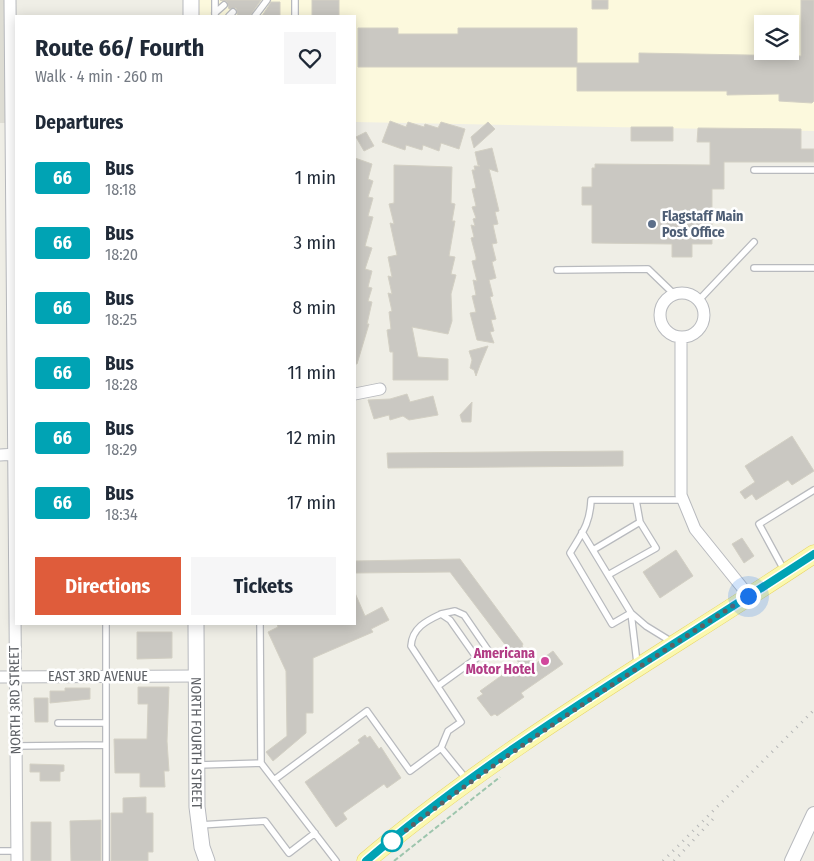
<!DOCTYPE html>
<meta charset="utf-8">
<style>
:root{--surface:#fff;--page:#f6f6f7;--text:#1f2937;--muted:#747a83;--accent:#df5c3b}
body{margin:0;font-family:"Fira Sans Condensed",sans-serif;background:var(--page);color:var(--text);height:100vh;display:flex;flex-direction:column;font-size:19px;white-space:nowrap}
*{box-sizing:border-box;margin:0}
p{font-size:16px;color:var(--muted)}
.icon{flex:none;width:28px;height:28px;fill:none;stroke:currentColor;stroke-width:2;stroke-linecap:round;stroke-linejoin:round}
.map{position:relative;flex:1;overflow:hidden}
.details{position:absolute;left:15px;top:15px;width:341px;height:610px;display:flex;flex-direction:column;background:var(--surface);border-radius:0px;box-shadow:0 2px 12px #0003}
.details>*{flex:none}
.badge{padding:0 10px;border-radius:4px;font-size:18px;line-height:32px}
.controls{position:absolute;left:754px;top:15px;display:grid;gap:10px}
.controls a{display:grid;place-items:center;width:45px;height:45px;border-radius:0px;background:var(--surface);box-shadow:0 2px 12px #0003;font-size:25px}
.you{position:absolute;width:25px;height:25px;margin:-12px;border:4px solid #fff;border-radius:50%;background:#1a73e8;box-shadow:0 0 0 8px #1a73e833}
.map>.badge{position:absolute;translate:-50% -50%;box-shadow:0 0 0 2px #fff}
h2{padding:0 20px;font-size:19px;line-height:45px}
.round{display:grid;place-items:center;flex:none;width:52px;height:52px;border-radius:0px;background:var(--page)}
.head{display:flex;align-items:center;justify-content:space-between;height:85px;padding:0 20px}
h1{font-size:24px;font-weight:700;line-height:38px}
.button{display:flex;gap:10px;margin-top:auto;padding:10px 20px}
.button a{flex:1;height:58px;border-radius:0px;background:var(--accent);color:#fff;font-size:20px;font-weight:700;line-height:58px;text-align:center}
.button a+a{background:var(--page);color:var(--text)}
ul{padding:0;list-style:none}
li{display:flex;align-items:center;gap:15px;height:65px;padding:0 20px}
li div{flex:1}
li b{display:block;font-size:19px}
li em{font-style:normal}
li .badge{min-width:55px;font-weight:700;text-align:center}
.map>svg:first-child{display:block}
.commercial{fill:#fcf9dd;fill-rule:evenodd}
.education{fill:#deddd4}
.building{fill:#cac8c2;stroke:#d3d0c4}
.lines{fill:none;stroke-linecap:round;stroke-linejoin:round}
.service-casing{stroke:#b8babe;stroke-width:8}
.minor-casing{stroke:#b8babe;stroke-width:13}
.tertiary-casing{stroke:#b8babe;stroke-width:16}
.secondary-casing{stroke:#b7b9be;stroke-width:17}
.primary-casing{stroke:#e9d564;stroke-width:19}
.path{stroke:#9dc5ad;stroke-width:2;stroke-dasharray:5 2.5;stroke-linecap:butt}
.service{stroke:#fff;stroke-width:5.5}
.minor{stroke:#fff;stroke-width:11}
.tertiary{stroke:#fff;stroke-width:14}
.secondary{stroke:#fff;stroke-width:15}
.primary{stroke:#faf8af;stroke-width:18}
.rail{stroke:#b6b7b7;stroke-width:3;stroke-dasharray:1 6;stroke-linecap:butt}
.line-casing{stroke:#fff;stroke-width:11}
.line{stroke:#00a3b4;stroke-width:8}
.walk{stroke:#5d6065;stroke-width:5;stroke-dasharray:0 9}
.service-dot{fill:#5c6f8a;stroke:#fff;stroke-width:2}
.hotel-dot{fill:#d1479c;stroke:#fff;stroke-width:2}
.stop-dot{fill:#fff;stroke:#00a3b4;stroke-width:2.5}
.labels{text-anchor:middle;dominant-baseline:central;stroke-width:5;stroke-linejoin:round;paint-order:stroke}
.service-label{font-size:14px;font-weight:bold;fill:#4e5e75;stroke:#fff;text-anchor:start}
.hotel-label{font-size:14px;font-weight:bold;fill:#b23c85;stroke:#fff;text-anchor:end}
.street-label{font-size:14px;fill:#5d6065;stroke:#fff}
</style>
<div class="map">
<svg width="814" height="861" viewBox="0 0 814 861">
<rect width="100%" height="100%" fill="#efeee6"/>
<path class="commercial" d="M192,0H814V131L355,122V16H192ZM762,24H790V51H762Z"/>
<path class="education" d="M0,0H10L11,123H0Z"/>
<path class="building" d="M220,0H261L250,16H238L236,8L229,9L227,2Z
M312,0H339V16H312Z
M592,0H608V9H592Z
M801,0H814V101L812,103L779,101V94L727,95V91H577V67H358V28H398V34H458V28H577V63H639V53L801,56Z
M271,2H280V16H262Z
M390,121L406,127L408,122L424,127L425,124L438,128L441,122L465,129L459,149L441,143L439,151L423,145L422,150L406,145L405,150L382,142Z
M488,122L495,129L474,148L471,137Z
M631,127H673V141H631Z
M698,128L801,129V149H814V162H724V189H712V244H692V257H672V244L592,243V205H582V187H592V168H595V164L710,165V142H697Z
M366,132L374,146L364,151L356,137Z
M492,148L498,172L489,169L499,211L495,212L498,224L493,225L497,243L492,244L496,260L492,262L496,278L489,280L493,296L490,297L496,319L491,320L494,331L490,332L494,343L477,340L470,313L476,312L472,296L476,295L473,280L477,281L472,261L476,260V257L471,238L474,237L471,225L475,226L473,219L476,218L472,207L476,206L472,189L476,188L472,170H475L474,166H480L478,165L475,152Z
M355,158L372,164L368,179L373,181L368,197L373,198L368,216L373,217L365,246L372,248L365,269L372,271L368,287L372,288L368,301L372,302L367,324H369L357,364H355Z
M394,165L452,167L451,203L455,204L452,221H455L449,256L455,257L451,274L456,275L451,294L452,321L448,334L412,327L418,357L448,359V380H393V352H390L387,330L391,329L389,312L392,311L388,293L392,294L388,276L392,277L388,257L397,255L390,223L394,224L389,204L394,203Z
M488,346L480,365L476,376L474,370L470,368L472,360L469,351Z
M407,394L410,402L433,396L438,415L409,420L403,416L390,420L389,415L374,419L368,400L390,399Z
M472,402L471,422H462L460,415Z
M792,436L814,471L792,485L788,480L756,500L752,494L745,499L740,492L755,482L745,466Z
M623,451V466L388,468L387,453Z
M742,538L754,556L744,563L732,544Z
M676,550L693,576L660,598L643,572Z
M460,559L523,644L522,646L535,664L553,651L563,664L521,693L524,697L497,716L495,714L491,716L477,698L483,694L480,691L519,663L450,572L355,573V561Z
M355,593L365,616L382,607L389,620L371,629L373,632L313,658V713H306V733L273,761L266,752L287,736L286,671L268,632L278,627L277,624H355Z
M137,632H172V658L137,659Z
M138,687H169L167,741L169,771H164L165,787H140V773H115L114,739H147L148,704H138Z
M65,688H90V699L50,703V691H65Z
M34,698H48V722H35Z
M365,735L367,738L370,736L379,749L381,747L401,778L387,788L384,784L343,813L347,819L336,827L305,782L360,743L358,740Z
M30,764L64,765V771L60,772V781H40V772H30Z
M146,797V813H153V852H148V861H111V813H123V798Z
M101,820V861H71L70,821Z
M31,822H51V861H31Z"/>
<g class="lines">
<defs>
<path id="service" d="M215,13L224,5
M215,16V0
M229,16L233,12
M255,16L267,0
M295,16V0
M754,170H814
M754,268H814
M557,270L648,269L675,295
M699,300L754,242
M582,532L631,613L612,624L570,553C582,533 590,524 591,500H683
M593,550L640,522L636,500
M784,570L759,524L814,490
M608,575L656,548L640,522
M631,613L637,663
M631,613L646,626L672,642
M106,624V861
M260,624L261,763L336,861
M438,686L488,650L464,615L455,611L441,614
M58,723H106
M16,746L106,745
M441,748L448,731L461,722L411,646C412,628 426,621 441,614L450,620L476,657
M198,765L261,763
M274,780L367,711L410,771L441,748L467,780
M200,825L265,821L289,853L315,833
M0,851H17"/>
<path id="minor" d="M10,0L17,861
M660 315a22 22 0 1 1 44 0a22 22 0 1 1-44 0Z
M681,338V495L695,529L749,596
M355,394L380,389
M0,455L16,454
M0,677L197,676"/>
<path id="tertiary" d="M792,861L814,814"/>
<g id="secondary">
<path d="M191,16V0"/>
<path id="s1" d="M196,624L197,807L202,847L207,861"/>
</g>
<path id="primary" d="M366,861C504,744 664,654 814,554"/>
</defs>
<use href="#service" class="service-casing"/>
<use href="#minor" class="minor-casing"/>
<use href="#tertiary" class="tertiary-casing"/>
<use href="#secondary" class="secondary-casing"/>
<use href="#primary" class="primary-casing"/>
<path class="path" d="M394,861L500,777"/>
<use href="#service" class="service"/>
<use href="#minor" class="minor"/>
<use href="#tertiary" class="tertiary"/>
<use href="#secondary" class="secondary"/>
<use href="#primary" class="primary"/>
<path class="rail" d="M663,861L814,710
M674,861L713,819"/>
</g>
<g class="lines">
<defs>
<path id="line" d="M366,861C502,744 665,652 814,554"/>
</defs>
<use href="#line" class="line-casing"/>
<use href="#line" class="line"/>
<path class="walk" d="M392,841C506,752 627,675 748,596"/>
</g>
<circle class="service-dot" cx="652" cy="224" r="5"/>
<circle class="hotel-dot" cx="545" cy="661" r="5"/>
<circle class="stop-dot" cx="392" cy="841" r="10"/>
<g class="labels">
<g class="service-label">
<text x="662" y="216">Flagstaff Main<tspan x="662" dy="16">Post Office</tspan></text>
</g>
<g class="hotel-label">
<text x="535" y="653">Americana<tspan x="535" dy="16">Motor Hotel</tspan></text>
</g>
<g class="street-label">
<text x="98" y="676">EAST 3RD AVENUE</text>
<text transform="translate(15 700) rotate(-91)">NORTH 3RD STREET</text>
<text stroke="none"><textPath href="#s1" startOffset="119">NORTH FOURTH STREET</textPath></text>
</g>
</g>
</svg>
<div class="controls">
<a><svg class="icon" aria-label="layers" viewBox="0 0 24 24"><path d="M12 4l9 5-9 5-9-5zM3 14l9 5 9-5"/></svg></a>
</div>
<div class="you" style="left:748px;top:596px"></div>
<section class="details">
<div class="head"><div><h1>Route 66/ Fourth</h1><p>Walk · 4 min · 260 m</p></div><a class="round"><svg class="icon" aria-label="heart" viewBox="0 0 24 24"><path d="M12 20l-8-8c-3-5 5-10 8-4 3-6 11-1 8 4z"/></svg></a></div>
<h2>Departures</h2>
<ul>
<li><span class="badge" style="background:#00a3b4;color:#fff">66</span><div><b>Bus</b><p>18:18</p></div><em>1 min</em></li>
<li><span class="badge" style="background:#00a3b4;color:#fff">66</span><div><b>Bus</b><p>18:20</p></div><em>3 min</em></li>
<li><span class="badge" style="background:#00a3b4;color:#fff">66</span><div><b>Bus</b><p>18:25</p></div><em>8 min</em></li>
<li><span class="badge" style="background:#00a3b4;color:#fff">66</span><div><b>Bus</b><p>18:28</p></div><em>11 min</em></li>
<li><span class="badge" style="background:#00a3b4;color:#fff">66</span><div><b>Bus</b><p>18:29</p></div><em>12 min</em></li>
<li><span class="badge" style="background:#00a3b4;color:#fff">66</span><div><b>Bus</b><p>18:34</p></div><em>17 min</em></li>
</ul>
<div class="button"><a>Directions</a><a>Tickets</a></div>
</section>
</div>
